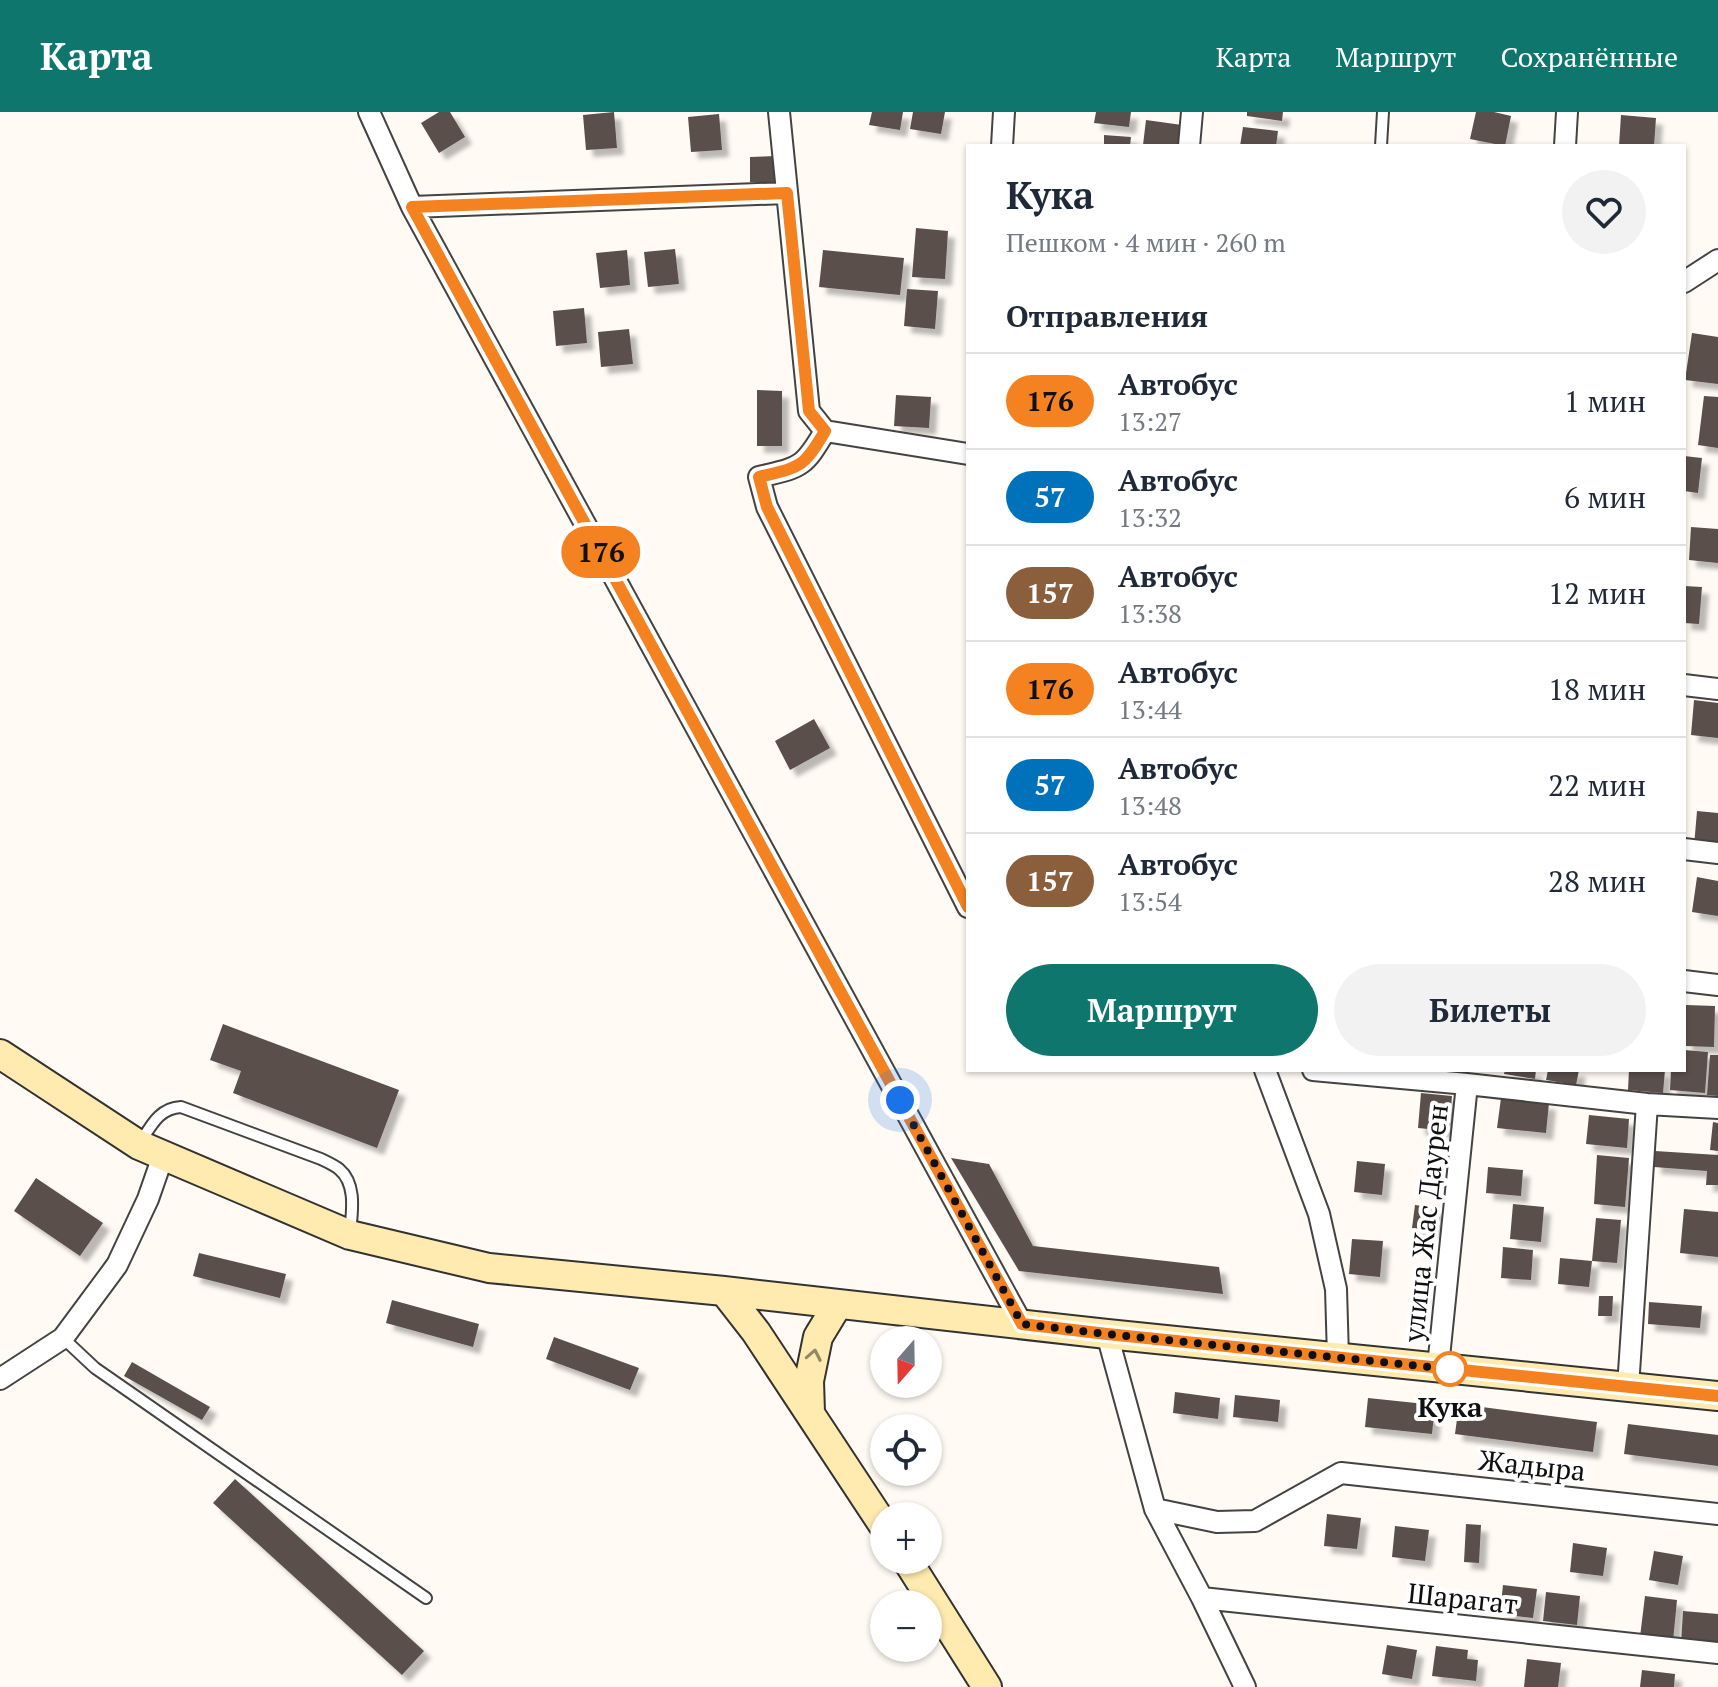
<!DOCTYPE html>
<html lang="ru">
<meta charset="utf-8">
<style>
:root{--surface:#fff;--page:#f2f2f3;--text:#1f2937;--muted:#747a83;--line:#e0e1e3;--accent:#0f766e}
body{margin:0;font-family:"PT Serif",serif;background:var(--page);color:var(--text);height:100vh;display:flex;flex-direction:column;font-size:30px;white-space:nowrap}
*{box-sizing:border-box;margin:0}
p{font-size:26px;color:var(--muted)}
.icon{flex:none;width:44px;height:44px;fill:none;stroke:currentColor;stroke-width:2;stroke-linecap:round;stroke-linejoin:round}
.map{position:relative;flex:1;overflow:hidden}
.details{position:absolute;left:966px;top:32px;width:720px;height:928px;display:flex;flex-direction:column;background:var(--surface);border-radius:0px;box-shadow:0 2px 6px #0004}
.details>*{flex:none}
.badge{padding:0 16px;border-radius:26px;font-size:28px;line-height:52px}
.needle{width:52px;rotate:200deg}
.fabs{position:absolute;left:870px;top:1214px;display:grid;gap:16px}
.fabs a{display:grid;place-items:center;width:72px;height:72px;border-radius:50%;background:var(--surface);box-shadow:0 2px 6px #0004;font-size:40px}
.you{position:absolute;width:40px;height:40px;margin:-20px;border:6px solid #fff;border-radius:50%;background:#1a73e8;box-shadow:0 0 0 12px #1a73e833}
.map>.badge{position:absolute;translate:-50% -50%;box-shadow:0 0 0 4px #fff}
h2{padding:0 40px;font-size:30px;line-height:72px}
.round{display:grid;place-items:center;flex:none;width:84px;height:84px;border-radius:42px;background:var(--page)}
.summary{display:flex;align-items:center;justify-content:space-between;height:136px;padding:0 40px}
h1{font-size:38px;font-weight:600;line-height:60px}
.action{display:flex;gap:16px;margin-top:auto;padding:16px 40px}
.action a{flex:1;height:92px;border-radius:48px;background:var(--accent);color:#fff;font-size:32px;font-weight:600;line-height:92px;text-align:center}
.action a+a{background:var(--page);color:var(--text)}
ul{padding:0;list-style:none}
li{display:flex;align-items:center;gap:24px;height:96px;padding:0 40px;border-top:2px solid var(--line)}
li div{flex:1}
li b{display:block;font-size:30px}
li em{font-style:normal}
li .badge{min-width:88px;font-weight:700;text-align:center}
header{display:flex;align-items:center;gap:48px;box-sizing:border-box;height:112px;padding:0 40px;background:var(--accent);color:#fff}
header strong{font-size:38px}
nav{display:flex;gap:44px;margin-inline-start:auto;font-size:28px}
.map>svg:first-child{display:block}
.building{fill:#5a4f4c;filter:url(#shadow)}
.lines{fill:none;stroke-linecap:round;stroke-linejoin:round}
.service-casing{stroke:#434343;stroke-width:14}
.minor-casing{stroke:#434343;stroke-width:24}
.secondary-casing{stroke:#323232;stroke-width:32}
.service{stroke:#fff;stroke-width:10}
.minor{stroke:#fff;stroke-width:20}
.secondary{stroke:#ffebaf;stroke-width:28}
.oneway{stroke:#938867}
.line-casing{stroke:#fff;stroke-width:18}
.line{stroke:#f58220;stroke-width:12}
.walk{stroke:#101010;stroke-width:8;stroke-dasharray:0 14.4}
.stop-dot{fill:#fff;stroke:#f58220;stroke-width:4}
.labels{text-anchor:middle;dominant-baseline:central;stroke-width:8;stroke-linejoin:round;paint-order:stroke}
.street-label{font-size:28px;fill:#101010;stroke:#fff}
.stop-label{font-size:28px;font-weight:bold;fill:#101010;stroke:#fff}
</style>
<header>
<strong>Карта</strong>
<nav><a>Карта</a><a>Маршрут</a><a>Сохранённые</a></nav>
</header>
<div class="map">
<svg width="1718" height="1575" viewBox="0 0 1718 1575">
<defs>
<filter id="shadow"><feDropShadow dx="7" dy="7" stdDeviation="2" flood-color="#0004"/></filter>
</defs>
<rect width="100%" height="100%" fill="#fffbf4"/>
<path class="building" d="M439,0H450L465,25L439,41L421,11Z
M614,0L617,36L586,38L583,3Z
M872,0H903L900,18L869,13Z
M913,0H945L941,22L910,17Z
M1096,0H1131L1129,15L1094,11Z
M1247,0H1283L1282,9L1247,4Z
M1476,0H1494L1511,4L1505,34L1470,27Z
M719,2L722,38L691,40L688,5Z
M1621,3L1656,6L1654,34H1619Z
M1146,8L1182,13L1179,34L1143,33Z
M1243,15L1278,19L1276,34H1240Z
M1104,23L1131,25L1130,34H1104Z
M776,44V70H750V45Z
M916,116L948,119L945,167L912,165Z
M675,137L679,172L648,175L644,140Z
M627,138L630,173L600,176L596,141Z
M823,138L904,146L900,183L819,175Z
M907,177L938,179L935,217L904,214Z
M584,196L587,231L556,234L553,199Z
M629,217L633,252L601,255L598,220Z
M1692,221L1718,225V272L1685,268Z
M757,278L782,279V334H757Z
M896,283L931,285L929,316L894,314Z
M1704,284L1718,285V336L1698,333Z
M1684,344L1702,346L1698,381L1684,379Z
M1691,415L1718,417V451L1689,448Z
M1684,474L1702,475L1699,512L1684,511Z
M1694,588L1718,591V626L1691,623Z
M814,607L830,636L790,658L775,629Z
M1697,699L1718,701V737L1694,734Z
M1697,765L1718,769V804L1692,800Z
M1686,893L1715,894L1714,935L1685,934Z
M223,912L399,978L377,1036L233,981L241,959L210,948Z
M1684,938L1708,940L1705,981L1670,978L1671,958H1684Z
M1710,943H1718V984L1707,983Z
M1505,958H1536L1535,967L1504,962Z
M1548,958H1579L1576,973L1546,968Z
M1629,958H1665L1663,981L1628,978Z
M1421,981L1452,984L1449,1019L1418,1016Z
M1501,986L1549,991L1546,1021L1497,1016Z
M1589,1003L1629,1007L1627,1036L1586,1032Z
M1713,1010L1718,1011V1039L1710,1038Z
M1655,1039L1718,1043V1073H1706L1707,1059L1654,1055Z
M1597,1043L1629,1046L1625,1095L1594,1092Z
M951,1046L989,1052L1033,1134L1219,1155L1223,1182L1019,1159Z
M1357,1049L1385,1052L1382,1083L1354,1080Z
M1488,1055L1523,1058L1521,1084L1486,1081Z
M36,1066L103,1111L80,1144L14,1099Z
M1513,1092L1544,1095L1541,1130L1510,1127Z
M1415,1093L1436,1096L1433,1119L1412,1116Z
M1684,1097L1718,1100V1145L1680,1141Z
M1596,1106L1621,1108L1617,1151L1592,1149Z
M1352,1127L1383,1129L1380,1165L1349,1162Z
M1503,1135L1533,1138L1531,1168L1501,1166Z
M199,1141L286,1162L280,1186L193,1164Z
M1560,1146L1592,1149L1589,1175L1558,1172Z
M1599,1184H1613L1612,1204H1598Z
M392,1188L479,1212L473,1235L386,1211Z
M1649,1190L1702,1194L1700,1216L1648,1212Z
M554,1225L639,1256L630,1278L546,1247Z
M132,1250L210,1295L202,1308L124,1264Z
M1175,1280L1220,1286L1218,1307L1173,1301Z
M1235,1283L1280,1288L1278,1310L1233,1305Z
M1368,1286L1435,1293L1432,1322L1365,1315Z
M1459,1292L1597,1310L1593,1340L1455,1322Z
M1628,1312L1718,1323V1354L1624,1342Z
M235,1367L424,1539L402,1563L213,1391Z
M1327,1402L1361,1406L1357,1437L1324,1434Z
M1466,1412L1481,1413L1479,1451L1464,1450Z
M1395,1414L1429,1418L1425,1449L1392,1445Z
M1573,1431L1607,1436L1603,1464L1570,1460Z
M1654,1439L1683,1444L1678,1473L1649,1468Z
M1503,1473L1537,1477L1533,1506L1500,1502Z
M1546,1480L1580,1484L1577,1513L1543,1509Z
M1645,1484L1677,1488L1673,1529L1640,1525Z
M1683,1499L1718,1502V1534L1681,1531Z
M1387,1533L1417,1538L1412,1567L1382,1562Z
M1436,1534L1468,1538L1467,1547L1478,1548L1476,1569L1432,1564Z
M1527,1547L1561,1551L1558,1575H1524Z
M1642,1558L1675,1562L1674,1575H1640Z"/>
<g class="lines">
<defs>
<path id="service" d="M1381,34L1383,0
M140,1031C151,1014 159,996 181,995L321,1047C327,1050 334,1053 339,1057C357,1072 352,1100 350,1121
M63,1226L95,1256L426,1486"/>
<path id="minor" d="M369,0L412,95L1022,1212
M779,0L809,299L825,319L968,342
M1002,34L1004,0
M1189,34L1192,0
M1565,34L1567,0
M412,95L787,81
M1684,170L1718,148
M825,319C803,357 800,355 759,365L767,395L968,795
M1684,573L1718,577
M1684,737L1718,741
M1684,869L1718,873
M1265,958L1319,1102L1336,1177L1338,1245
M1313,958L1467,972L1647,992L1718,996
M1107,1222L1155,1397L1202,1486L1245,1575
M1438,1255L1467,972
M0,1267L63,1226L117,1153L148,1087L163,1044
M1628,1275L1647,992
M1155,1397L1217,1410L1255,1409L1341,1361L1718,1402
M1202,1486L1718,1541"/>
<path id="secondary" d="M0,942L139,1033L350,1123L489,1156L724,1179L1107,1222L1718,1284
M724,1179L756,1220L884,1414
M810,1301L809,1269L818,1225L838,1192
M907,1448L987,1575"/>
</defs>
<use href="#service" class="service-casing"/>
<use href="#minor" class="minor-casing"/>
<use href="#secondary" class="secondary-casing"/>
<use href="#service" class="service"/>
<use href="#minor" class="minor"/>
<use href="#secondary" class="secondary"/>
</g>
<defs><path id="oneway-chevron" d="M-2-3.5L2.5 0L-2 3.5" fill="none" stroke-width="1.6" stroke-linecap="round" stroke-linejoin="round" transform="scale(2)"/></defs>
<use class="oneway" href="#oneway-chevron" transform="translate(814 1243) rotate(-79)"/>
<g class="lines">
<defs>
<path id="line" d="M968,795L767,395L759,365C800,355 803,357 825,319L809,299L787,81L412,95L1022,1212L1107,1222L1718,1284"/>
</defs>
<use href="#line" class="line-casing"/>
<use href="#line" class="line"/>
<path class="walk" d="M900,988L1022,1212L1107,1222L1450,1257"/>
</g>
<circle class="stop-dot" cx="1450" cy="1257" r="16"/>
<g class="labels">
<g class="street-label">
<text transform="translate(1425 1111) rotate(-84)">улица Жас Даурен</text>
<text transform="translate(1532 1353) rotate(6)">Жадыра</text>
<text transform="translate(1463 1486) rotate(6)">Шарагат</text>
</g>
<g class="stop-label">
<text x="1450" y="1294">Кука</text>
</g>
</g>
</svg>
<div class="fabs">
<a><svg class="needle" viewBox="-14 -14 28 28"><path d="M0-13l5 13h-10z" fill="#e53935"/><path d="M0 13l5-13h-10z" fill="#747a83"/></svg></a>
<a><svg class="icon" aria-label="locate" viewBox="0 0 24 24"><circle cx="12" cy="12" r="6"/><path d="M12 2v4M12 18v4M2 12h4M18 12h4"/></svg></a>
<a>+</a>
<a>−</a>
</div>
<div class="you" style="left:900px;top:988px"></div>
<b class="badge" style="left:601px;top:440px;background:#f58220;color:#111">176</b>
<section class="details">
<div class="summary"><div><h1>Кука</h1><p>Пешком · 4 мин · 260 m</p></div><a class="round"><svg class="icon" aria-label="heart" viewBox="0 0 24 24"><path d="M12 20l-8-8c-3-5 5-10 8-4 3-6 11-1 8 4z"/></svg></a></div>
<h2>Отправления</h2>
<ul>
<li><span class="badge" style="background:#f58220;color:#111">176</span><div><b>Автобус</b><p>13:27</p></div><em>1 мин</em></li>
<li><span class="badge" style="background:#0072bc;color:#fff">57</span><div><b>Автобус</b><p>13:32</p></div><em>6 мин</em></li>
<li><span class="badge" style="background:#8b5e3c;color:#fff">157</span><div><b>Автобус</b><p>13:38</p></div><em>12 мин</em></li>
<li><span class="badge" style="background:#f58220;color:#111">176</span><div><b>Автобус</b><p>13:44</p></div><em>18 мин</em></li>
<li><span class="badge" style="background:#0072bc;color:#fff">57</span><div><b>Автобус</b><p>13:48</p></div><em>22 мин</em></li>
<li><span class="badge" style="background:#8b5e3c;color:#fff">157</span><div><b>Автобус</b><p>13:54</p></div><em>28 мин</em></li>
</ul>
<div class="action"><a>Маршрут</a><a>Билеты</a></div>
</section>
</div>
